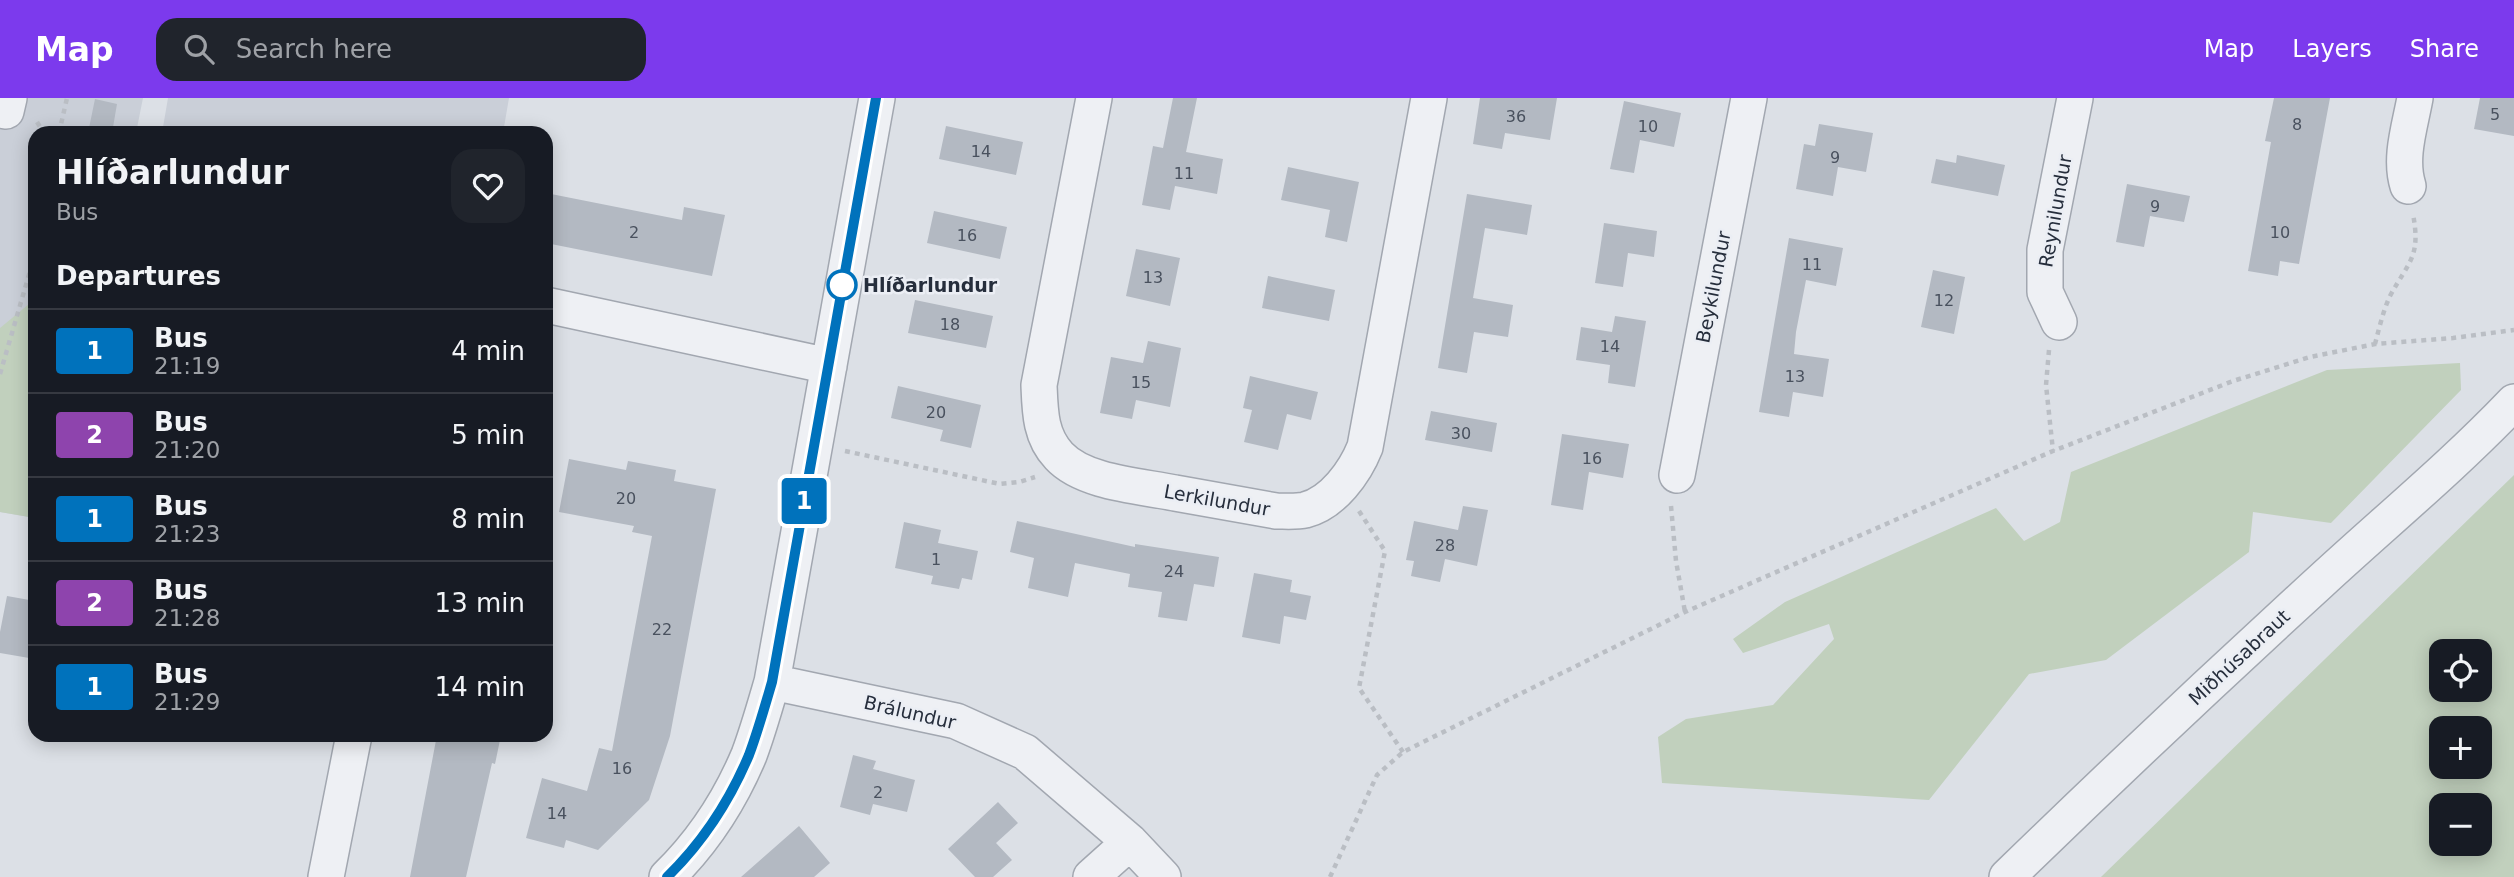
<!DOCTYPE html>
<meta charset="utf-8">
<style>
:root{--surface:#171b24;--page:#20242c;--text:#f1f3f6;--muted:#9ea1a6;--line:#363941;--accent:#7c3aed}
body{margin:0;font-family:"DejaVu Sans",sans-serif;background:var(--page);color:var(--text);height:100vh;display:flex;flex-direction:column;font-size:26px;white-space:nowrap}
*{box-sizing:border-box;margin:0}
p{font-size:23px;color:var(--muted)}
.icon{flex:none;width:38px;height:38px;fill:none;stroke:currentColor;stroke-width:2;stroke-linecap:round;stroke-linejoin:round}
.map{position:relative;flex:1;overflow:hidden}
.panel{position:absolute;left:28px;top:28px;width:525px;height:616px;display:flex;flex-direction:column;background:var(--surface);border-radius:21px;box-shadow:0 4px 18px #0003}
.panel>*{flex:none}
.badge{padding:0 14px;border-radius:5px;font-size:24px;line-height:46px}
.buttons{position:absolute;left:2429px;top:541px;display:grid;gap:14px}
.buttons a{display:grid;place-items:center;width:63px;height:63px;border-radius:14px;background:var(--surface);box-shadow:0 4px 18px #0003;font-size:35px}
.map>.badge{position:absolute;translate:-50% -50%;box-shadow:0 0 0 4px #fff}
h2{padding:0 28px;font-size:26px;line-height:63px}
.round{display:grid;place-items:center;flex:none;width:74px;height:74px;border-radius:21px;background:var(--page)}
.summary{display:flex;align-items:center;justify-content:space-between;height:119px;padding:0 28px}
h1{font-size:33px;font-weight:700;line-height:52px}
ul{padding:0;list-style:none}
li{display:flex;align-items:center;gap:21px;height:84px;padding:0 28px;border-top:2px solid var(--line)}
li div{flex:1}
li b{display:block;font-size:26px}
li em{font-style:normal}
li .badge{min-width:77px;font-weight:700;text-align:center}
header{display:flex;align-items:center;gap:42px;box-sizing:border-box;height:98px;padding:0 35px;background:var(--accent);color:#fff}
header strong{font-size:33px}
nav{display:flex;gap:38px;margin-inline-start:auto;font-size:24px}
.search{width:490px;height:63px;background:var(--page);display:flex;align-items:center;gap:18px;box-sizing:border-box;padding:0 24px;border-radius:21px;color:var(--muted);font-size:26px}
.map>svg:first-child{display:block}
.built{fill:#cacfd8}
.green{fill:#c1d0bd;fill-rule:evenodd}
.building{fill:#b3b9c2}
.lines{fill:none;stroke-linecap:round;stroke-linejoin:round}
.minor-casing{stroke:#a2a7b0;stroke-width:38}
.path{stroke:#babec4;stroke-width:4.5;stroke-dasharray:5 5;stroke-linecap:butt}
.minor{stroke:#eef0f4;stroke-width:35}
.line-casing{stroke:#fff;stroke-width:16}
.line{stroke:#0072bc;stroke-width:10}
.stop-dot{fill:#fff;stroke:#0072bc;stroke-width:3.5}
.labels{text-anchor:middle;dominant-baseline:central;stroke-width:5;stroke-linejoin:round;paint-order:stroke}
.number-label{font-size:16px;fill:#49515e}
.street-label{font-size:19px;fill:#262e3c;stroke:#ebeef4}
.stop-label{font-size:19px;font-weight:bold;fill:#262e3c;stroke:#ebeef4;text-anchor:start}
</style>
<header>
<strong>Map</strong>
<div class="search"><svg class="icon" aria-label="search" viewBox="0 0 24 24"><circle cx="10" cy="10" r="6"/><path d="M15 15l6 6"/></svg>Search here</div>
<nav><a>Map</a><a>Layers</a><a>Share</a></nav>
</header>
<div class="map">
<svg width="2514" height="779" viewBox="0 0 2514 779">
<rect width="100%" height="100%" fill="#dce0e6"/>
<path class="built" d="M0,0H143L136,35H35V420L0,414Z
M168,0H509L503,35H162Z"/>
<path class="green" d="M35,197V420L0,414V230L29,206Z
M2460,265L2461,292L2331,425L2253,414L2249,454L2106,562L2029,576L1929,702L1662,685L1658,639L1686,621L1773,607L1834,541L1829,526L1743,555L1733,541L1785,504L1996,410L2024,443L2060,424L2071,374L2327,272Z
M2514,377V779H2101ZM2480,553V592H2441V553ZM2441,630H2480V668H2441ZM2441,707H2480V746H2441Z"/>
<path class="building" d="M1173,0H1197L1186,54L1223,61L1217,96L1175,88L1170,112L1142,107L1153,48L1163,50Z
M1480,0H1557L1550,42L1505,35L1502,51L1473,46Z
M2274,0H2330L2299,166L2280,163L2278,178L2248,173L2271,44L2265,43Z
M2480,0H2514V38L2474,31Z
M95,1L117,6L112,35H88Z
M1624,3L1681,15L1674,49L1640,42L1634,75L1610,71Z
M1819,26L1873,35L1866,74L1838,69L1833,98L1796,91L1804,46L1815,48Z
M946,28L1023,44L1016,77L939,61Z
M1957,57L2005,67L1998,98L1931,85L1936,61L1956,65Z
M1288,69L1359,84L1347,144L1325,139L1330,112L1281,102Z
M2127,86L2190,98L2184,124L2150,118L2144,149L2116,144Z
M546,95L682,122L684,109L725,117L712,178L546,145Z
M1467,96L1532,107L1527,137L1485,130L1473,200L1513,207L1508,239L1474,234L1467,275L1438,270Z
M934,113L1007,129L1000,161L927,145Z
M1604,125L1657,133L1654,159L1628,155L1623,189L1595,185Z
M1789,140L1843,150L1836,188L1806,182L1796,234L1794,256L1829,261L1823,299L1793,294L1789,319L1759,314Z
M1136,151L1180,160L1170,208L1126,198Z
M1933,172L1965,179L1954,236L1921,229Z
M1268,178L1335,192L1329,223L1262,210Z
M915,202L993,218L986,250L908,235Z
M1615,218L1646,223L1635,289L1608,285L1610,267L1576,262L1581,229L1612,234Z
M1148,243L1181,250L1170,309L1136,302L1132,321L1100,315L1111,259L1143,265Z
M1250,278L1318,294L1311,322L1287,316L1278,352L1244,344L1252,312L1243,310Z
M898,288L981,307L971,350L940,343L943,332L891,320Z
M1431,313L1497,325L1492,354L1425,342Z
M1562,336L1629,346L1623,380L1589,374L1583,412L1551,407Z
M569,361L626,372L628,363L676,372L674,383L716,391L670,638L649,702L598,752L566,742L564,750L526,740L542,680L587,693L599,650L612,653L652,438L632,434L634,428L559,414Z
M1463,408L1488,412L1477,468L1445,461L1440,484L1411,478L1414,463L1406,462L1414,423L1458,432Z
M1017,423L1135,449V446L1219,459L1214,489L1194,486L1187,523L1158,519L1162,494L1128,489L1130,476L1075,465L1068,499L1028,490L1034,460L1010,454Z
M904,424L941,432L938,445L978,453L972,482L962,480L959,491L931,486L933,478L895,470Z
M1254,475L1292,482L1290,494L1311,498L1306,522L1284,518L1280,546L1242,539Z
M7,498L35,503V561L0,555V534Z
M437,637H474L500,642L495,666L492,665L466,779H410Z
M853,657L876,663L873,671L915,682L907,714L873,706L870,717L840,709Z
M998,704L1018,725L996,745L1012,762L993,779H975L948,751Z
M799,728L830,765L814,779H741Z"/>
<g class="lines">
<defs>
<path id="minor" d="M1094,0L1039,287C1040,313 1040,338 1059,358C1084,385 1141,388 1175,395C1209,401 1243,407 1276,413C1285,413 1296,414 1305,412C1333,405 1355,374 1365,349L1429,0
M0,12L6,13L9,0
M2408,88C2399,60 2410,28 2415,0
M546,207L829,268
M2059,224L2045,194V152L2075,0
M1677,377L1749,0
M772,584L956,623L1025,654L1130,744L1163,779
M326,779L354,637
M667,779C702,745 730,702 749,657C758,633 765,608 772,584L877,0
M1091,779L1130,744
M2007,779C2110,679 2214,581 2320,484C2385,424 2453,368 2514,304"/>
</defs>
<use href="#minor" class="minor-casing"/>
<path class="path" d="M37,24L44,35
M59,35L67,0
M2375,246C2379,231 2383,213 2390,198C2409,163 2421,159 2413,116
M2049,252L2046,287L2053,353
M0,276L35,156
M845,353L1000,386L1019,384L1035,379
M1671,408L1676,463L1685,514
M1359,413L1385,453L1359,590L1403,654
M1330,779L1377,677L1403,654L1685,514L2053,353L2233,283L2310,259L2375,246L2453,240L2514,232"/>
<use href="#minor" class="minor"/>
</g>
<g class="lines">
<defs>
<path id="line" d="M667,779C702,745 730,702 749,657C758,633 765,608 772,584L876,0"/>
</defs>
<use href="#line" class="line-casing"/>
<use href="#line" class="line"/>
</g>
<circle class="stop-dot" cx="842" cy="187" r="14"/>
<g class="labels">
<g class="number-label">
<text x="2495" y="16">5</text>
<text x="1516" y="18">36</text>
<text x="2297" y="26">8</text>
<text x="1648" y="28">10</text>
<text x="981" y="53">14</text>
<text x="1835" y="59">9</text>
<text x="1184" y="75">11</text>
<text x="2155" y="108">9</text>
<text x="634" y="134">2</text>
<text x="2280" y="134">10</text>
<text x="967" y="137">16</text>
<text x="1812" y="166">11</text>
<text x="1153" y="179">13</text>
<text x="1944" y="202">12</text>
<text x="950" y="226">18</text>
<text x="1610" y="248">14</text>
<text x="1795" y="278">13</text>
<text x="1141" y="284">15</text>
<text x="936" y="314">20</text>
<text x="1461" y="335">30</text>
<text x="1592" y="360">16</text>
<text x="626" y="400">20</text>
<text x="1445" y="447">28</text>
<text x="936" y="461">1</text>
<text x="1174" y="473">24</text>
<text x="662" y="531">22</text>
<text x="622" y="670">16</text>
<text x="878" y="694">2</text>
<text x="557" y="715">14</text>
</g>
<g class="street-label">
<text transform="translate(2055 113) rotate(-80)">Reynilundur</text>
<text transform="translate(1713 189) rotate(-79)">Beykilundur</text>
<text transform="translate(1217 402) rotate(10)">Lerkilundur</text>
<text transform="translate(2239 559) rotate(-43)">Miðhúsabraut</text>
<text transform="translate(910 614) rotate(13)">Brálundur</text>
</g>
<g class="stop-label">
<text x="863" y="187">Hlíðarlundur</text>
</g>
</g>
</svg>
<div class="buttons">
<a><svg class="icon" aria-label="locate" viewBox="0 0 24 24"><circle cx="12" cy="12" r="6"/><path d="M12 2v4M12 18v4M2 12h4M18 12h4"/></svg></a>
<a>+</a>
<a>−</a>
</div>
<b class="badge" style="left:804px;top:403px;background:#0072bc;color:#fff">1</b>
<section class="panel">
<div class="summary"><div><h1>Hlíðarlundur</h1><p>Bus</p></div><a class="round"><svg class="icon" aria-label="heart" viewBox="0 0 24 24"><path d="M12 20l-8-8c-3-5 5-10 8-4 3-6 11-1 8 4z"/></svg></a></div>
<h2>Departures</h2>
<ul>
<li><span class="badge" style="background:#0072bc;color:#fff">1</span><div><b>Bus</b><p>21:19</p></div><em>4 min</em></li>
<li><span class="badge" style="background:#8e44ad;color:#fff">2</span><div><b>Bus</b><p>21:20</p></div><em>5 min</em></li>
<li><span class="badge" style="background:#0072bc;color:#fff">1</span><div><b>Bus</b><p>21:23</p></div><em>8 min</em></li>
<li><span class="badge" style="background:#8e44ad;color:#fff">2</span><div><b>Bus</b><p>21:28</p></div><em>13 min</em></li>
<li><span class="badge" style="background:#0072bc;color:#fff">1</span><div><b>Bus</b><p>21:29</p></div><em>14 min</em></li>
</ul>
</section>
</div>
